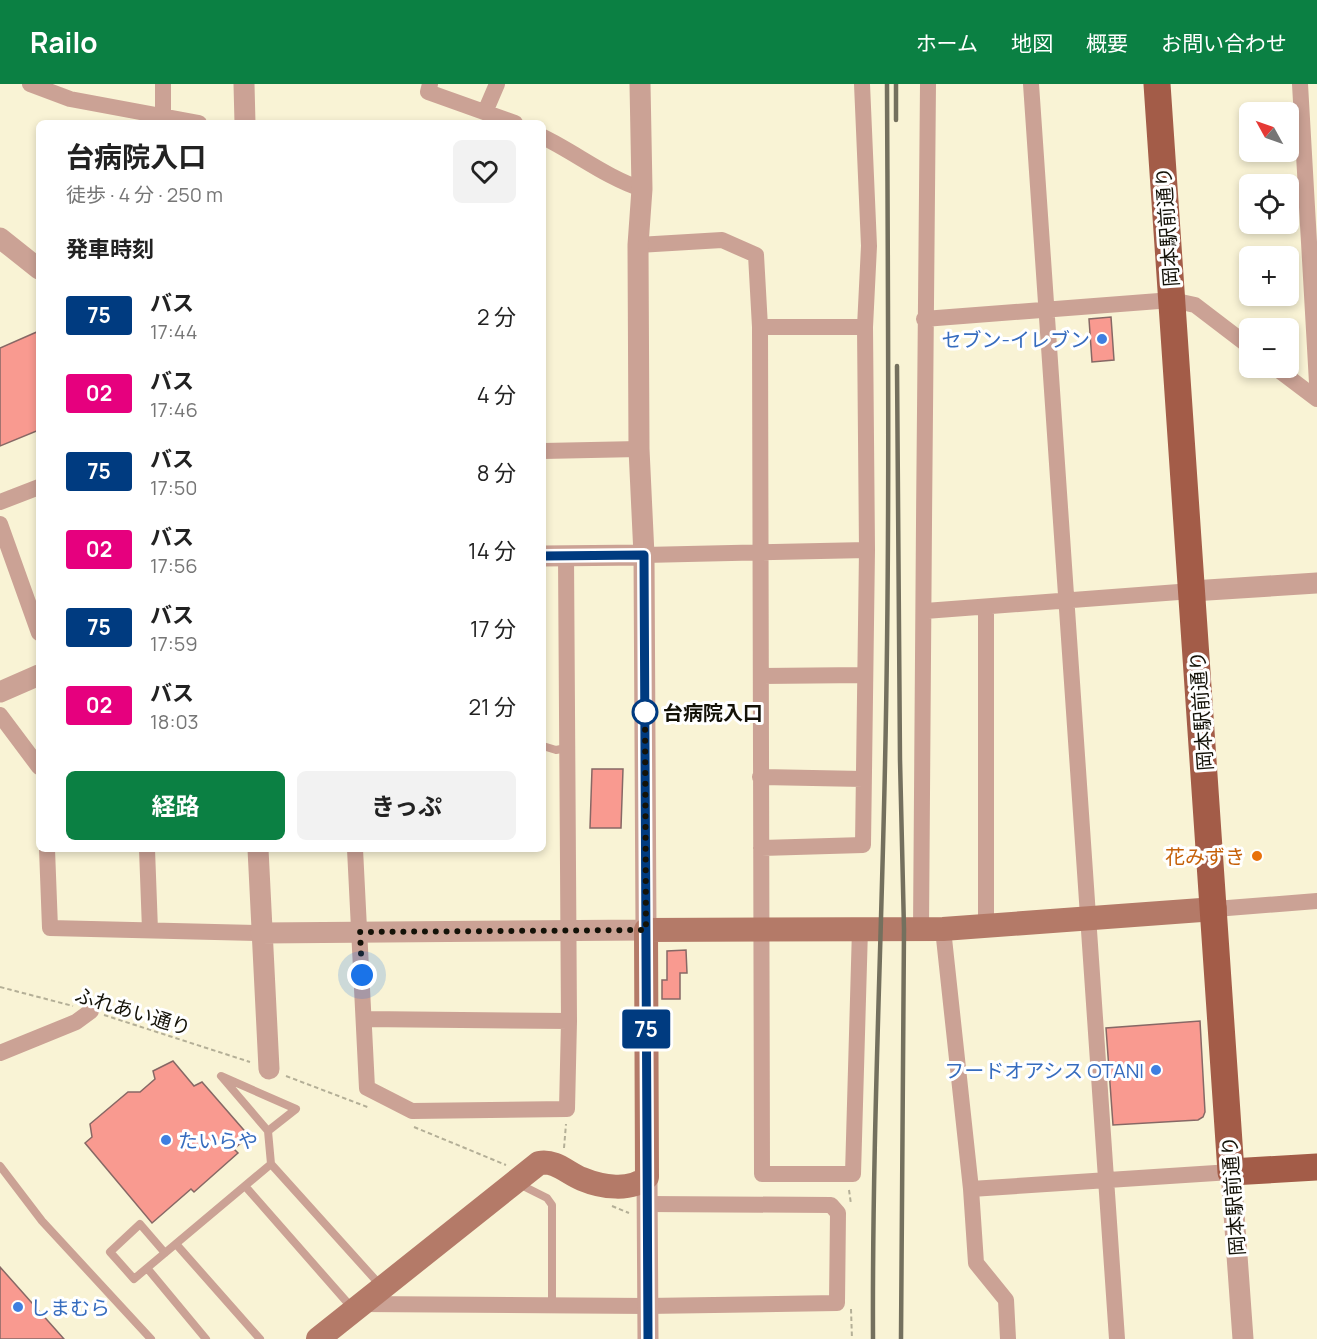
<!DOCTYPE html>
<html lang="ja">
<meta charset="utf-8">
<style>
:root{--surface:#fff;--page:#f2f2f2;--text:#222;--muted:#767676;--accent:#0b8043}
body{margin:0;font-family:Manrope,"Noto Sans JP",sans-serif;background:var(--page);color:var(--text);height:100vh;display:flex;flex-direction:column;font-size:22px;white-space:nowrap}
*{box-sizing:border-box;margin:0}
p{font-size:20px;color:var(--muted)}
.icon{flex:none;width:33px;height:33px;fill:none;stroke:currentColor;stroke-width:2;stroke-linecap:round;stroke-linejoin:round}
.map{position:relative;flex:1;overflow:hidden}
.details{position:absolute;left:36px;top:36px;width:510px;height:732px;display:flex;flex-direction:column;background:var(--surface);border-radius:9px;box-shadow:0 3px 9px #0003}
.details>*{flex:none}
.badge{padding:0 12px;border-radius:4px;font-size:21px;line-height:39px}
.needle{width:39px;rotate:310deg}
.tools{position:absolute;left:1239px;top:18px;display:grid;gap:12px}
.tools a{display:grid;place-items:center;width:60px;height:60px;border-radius:9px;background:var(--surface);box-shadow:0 3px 9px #0003;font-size:30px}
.you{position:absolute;width:30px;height:30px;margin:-15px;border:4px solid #fff;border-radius:50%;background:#1a73e8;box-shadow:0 0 0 9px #1a73e833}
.map>.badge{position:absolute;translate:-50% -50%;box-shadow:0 0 0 3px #fff}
h2{padding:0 30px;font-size:22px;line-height:54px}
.round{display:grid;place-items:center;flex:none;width:63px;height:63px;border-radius:9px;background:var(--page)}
.overview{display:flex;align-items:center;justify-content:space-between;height:102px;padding:0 30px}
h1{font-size:28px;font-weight:700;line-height:45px}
.action{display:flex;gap:12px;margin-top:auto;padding:12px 30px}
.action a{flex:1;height:69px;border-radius:9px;background:var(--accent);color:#fff;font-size:24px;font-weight:700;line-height:69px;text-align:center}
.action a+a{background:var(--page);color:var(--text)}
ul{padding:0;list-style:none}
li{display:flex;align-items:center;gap:18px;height:78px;padding:0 30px}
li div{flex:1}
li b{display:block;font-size:22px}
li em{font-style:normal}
li .badge{min-width:66px;font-weight:700;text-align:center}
header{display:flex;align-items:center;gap:36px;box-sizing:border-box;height:84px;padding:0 30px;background:var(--accent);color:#fff}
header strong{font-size:28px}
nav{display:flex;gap:33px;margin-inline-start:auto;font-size:21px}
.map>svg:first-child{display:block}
.building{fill:#f99a90;stroke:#876865;stroke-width:1.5}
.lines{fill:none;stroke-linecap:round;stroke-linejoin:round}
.path{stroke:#b4af97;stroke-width:2;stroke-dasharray:4.5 3;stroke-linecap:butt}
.service{stroke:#cba295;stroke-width:8}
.minor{stroke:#cba295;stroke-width:16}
.tertiary{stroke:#cba295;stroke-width:21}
.secondary{stroke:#b47a68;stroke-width:24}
.primary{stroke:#a35c48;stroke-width:27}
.rail{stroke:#74705e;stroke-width:4.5}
.line-casing{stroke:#fff;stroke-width:14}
.line{stroke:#003b80;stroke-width:9}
.walk{stroke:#141208;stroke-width:6;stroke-dasharray:0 10.8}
.shop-dot{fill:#3f7fe0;stroke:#fff;stroke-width:2}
.stop-dot{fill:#fff;stroke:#003b80;stroke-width:3}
.food-dot{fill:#e8710a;stroke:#fff;stroke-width:2}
.labels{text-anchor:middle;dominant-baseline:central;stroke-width:6;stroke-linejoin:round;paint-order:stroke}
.street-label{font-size:20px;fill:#141208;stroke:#fff}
.shop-label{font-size:20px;fill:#366cbe;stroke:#fff;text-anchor:end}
.stop-label{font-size:20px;font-weight:bold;fill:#141208;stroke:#fff;text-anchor:start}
.food-label{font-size:20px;fill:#c56008;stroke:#fff;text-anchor:end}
</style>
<header>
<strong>Railo</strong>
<nav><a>ホーム</a><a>地図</a><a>概要</a><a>お問い合わせ</a></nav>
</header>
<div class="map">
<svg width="1317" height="1255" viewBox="0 0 1317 1255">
<rect width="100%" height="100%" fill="#f9f3d5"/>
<path class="building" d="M1111,233L1114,276L1092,278L1089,235Z
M39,247V346L0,362V264Z
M592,685H623L621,744H590Z
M686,866L687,889H680V915H662V896H667V867Z
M1200,937L1205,1028L1203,1033L1198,1036L1113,1041L1106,944Z
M173,977L194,1002L202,998L249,1052L234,1065L238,1069L194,1108L191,1105L152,1139L85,1059L92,1053L90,1040L128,1008H140L155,995L153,987Z
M0,1183L64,1255H0Z"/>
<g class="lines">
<path class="path" d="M0,903L73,922
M104,931L250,978
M286,992L370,1024
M414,1043L506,1081
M564,1064L566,1040
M849,1106L851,1120
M612,1122L629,1129
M851,1225L852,1255"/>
<path class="service" d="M543,662L556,666L566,664
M271,1080L381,1202
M0,1082L42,1137L151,1255
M519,1100L547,1114L552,1121V1221
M245,1102L353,1225
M176,1160L260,1255
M147,1184L134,1195L110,1168L140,1140L165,1169
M206,1255L147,1184L271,1080L268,1047L221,992L296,1025L268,1047"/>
<path class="minor" d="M30,0L70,15L199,39
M163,0V33
M430,0L428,8L515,39
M1031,0L1117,1255
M1300,0L1317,299
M485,28L497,0
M543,53C576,69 607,94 642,105
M638,161L722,156L756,171L760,243L762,1090H853L860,845
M924,235L1172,216L1195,221L1250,263
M760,243H865
M1276,284L1317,315
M543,367L639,365
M0,418L39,403
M0,440L39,549
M644,471L867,466
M986,523V842
M925,527L1192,507
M761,592L865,591
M0,631L39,683
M760,693L863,695
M761,764L863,761L867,466L865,243L869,162L862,0
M47,765L50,844L261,849
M147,765L150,846
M355,765L367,1004L412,1027L567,1025L569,937L566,472
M1215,825L1317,817
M921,845C925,563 923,282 928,0
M943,845L971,1105L976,1179L1006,1216L1008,1255
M364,935L569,937
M0,969L76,938L91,927
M971,1105L1231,1088
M360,1220L647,1222L837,1219L838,1129L831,1121L648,1120"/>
<path class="tertiary" d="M244,0L245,39
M0,154L39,185
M543,472L644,471
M1192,507L1317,499
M0,608L39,591
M258,765L269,985
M261,849L646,846L644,471L639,365L638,161L642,105L640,0
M1231,1088L1243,1255
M647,1093L648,1255"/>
<path class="secondary" d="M318,1255L539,1079C556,1076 567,1089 582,1095C601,1103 631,1108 647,1093L646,846L943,845L1215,825"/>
<path class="primary" d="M1157,0L1231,1088L1317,1083"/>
<path class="rail" d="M896,0V36
M897,282L900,676L904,845L901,1255
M873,1255C872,1064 881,872 885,681C890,454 888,227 887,0"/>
</g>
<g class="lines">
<defs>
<path id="line" d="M543,472L644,471L648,1255"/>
</defs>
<use href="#line" class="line-casing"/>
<use href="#line" class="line"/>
<path class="walk" d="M362,891L360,848L646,846L645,628"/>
</g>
<g class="shop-dot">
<circle cx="1102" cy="255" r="6"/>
<circle cx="1156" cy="986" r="6"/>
<circle cx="166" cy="1056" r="6"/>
<circle cx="18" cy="1223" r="6"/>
</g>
<circle class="stop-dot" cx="645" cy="628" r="12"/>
<circle class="food-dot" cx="1257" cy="772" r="6"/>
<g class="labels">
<g class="street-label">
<text transform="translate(1167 143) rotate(-94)">岡本駅前通り</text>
<text transform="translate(1201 627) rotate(-94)">岡本駅前通り</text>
<text transform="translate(133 927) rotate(17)">ふれあい通り</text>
<text transform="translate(1233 1112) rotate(-94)">岡本駅前通り</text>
</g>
<g class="shop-label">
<text x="1090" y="255">セブン-イレブン</text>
<text x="1144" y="986">フードオアシス OTANI</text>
<text x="178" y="1056" text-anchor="start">たいらや</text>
<text x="30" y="1223" text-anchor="start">しまむら</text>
</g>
<g class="stop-label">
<text x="663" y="628">台病院入口</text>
</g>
<g class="food-label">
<text x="1245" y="772">花みずき</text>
</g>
</g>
</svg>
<div class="tools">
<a><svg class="needle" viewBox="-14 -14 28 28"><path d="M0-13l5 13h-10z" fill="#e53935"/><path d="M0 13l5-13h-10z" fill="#767676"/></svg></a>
<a><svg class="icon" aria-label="locate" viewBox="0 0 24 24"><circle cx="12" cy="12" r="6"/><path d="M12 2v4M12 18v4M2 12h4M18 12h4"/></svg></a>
<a>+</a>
<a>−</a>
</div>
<div class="you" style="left:362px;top:891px"></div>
<b class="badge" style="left:646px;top:945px;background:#003b80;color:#fff">75</b>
<section class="details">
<div class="overview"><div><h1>台病院入口</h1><p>徒歩 · 4 分 · 250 m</p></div><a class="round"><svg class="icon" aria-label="heart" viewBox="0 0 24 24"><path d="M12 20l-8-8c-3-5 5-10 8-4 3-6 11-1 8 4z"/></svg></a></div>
<h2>発車時刻</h2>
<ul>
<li><span class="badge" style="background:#003b80;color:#fff">75</span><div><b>バス</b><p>17:44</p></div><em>2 分</em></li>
<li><span class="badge" style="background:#e6007e;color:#fff">02</span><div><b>バス</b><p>17:46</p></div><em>4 分</em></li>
<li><span class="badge" style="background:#003b80;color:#fff">75</span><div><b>バス</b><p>17:50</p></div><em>8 分</em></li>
<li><span class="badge" style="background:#e6007e;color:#fff">02</span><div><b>バス</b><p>17:56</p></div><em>14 分</em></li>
<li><span class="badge" style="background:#003b80;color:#fff">75</span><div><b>バス</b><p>17:59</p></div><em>17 分</em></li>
<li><span class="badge" style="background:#e6007e;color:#fff">02</span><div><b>バス</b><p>18:03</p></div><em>21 分</em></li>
</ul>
<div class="action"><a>経路</a><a>きっぷ</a></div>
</section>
</div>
